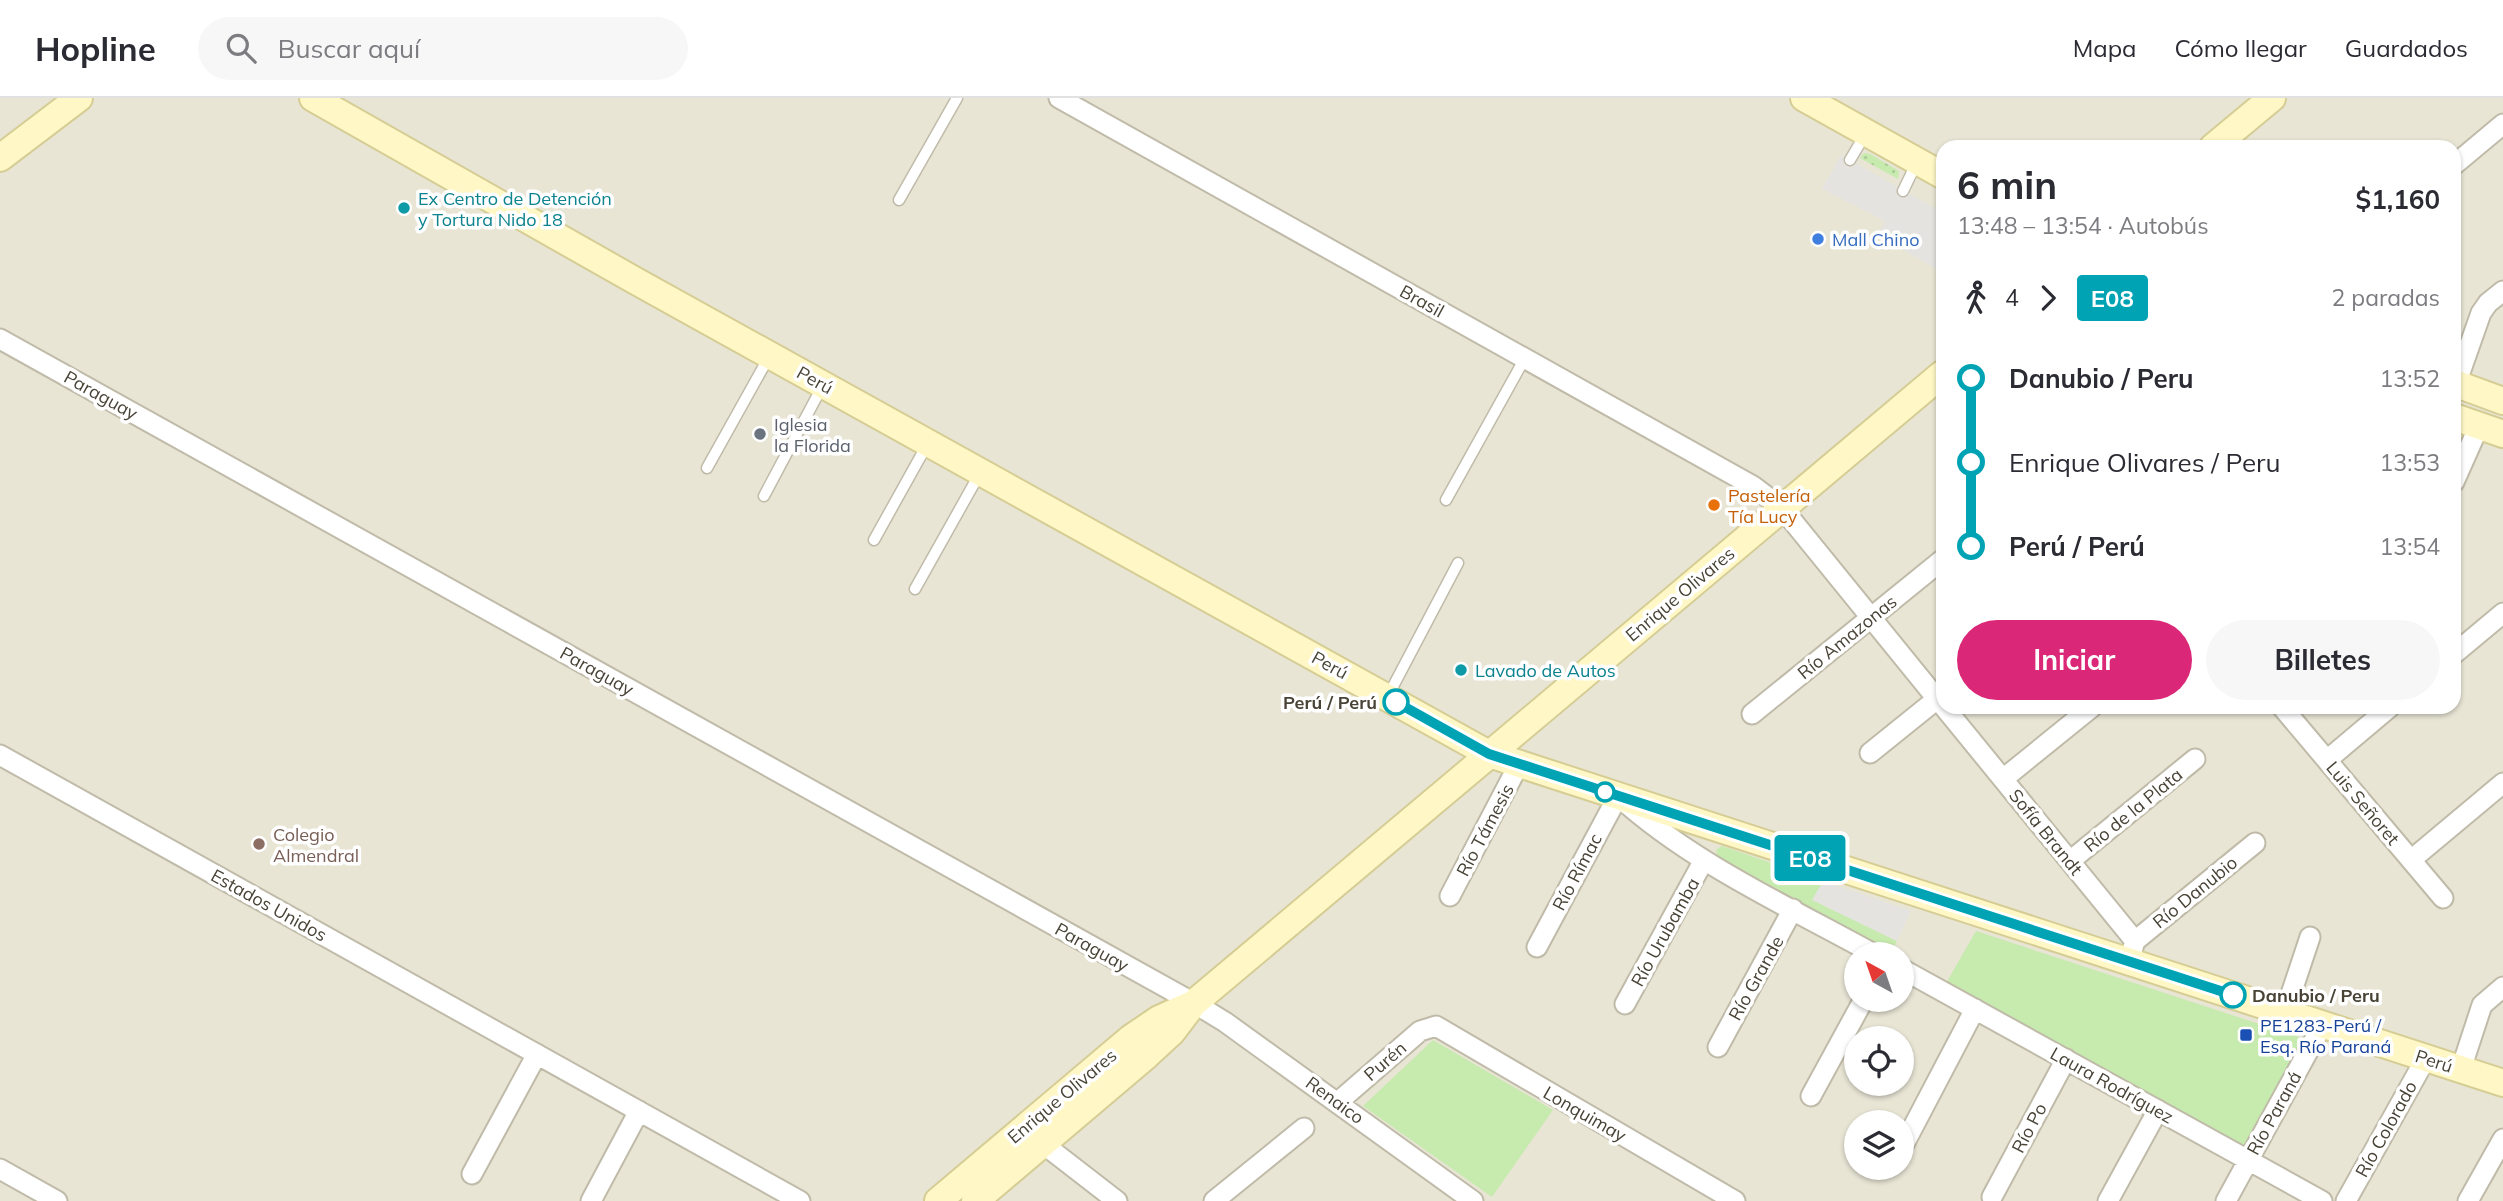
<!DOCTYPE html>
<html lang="es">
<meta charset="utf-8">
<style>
:root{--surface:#fff;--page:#f7f7f7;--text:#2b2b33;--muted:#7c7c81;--line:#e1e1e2;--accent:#db2777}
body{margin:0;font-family:Mulish,sans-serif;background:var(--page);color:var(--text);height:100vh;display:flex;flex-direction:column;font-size:26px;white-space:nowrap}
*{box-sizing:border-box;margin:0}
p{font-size:23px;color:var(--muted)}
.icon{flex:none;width:38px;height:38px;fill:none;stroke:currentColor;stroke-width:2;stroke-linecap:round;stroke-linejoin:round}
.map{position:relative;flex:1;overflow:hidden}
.panel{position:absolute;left:1936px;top:42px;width:525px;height:574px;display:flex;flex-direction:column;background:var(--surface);border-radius:21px;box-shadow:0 2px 5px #0004}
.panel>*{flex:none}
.badge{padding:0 14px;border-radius:5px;font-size:24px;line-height:46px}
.needle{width:46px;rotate:320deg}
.buttons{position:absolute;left:1844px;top:844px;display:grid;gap:14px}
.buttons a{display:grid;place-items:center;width:70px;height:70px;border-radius:50%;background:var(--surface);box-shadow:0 2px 5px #0004;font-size:35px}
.map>.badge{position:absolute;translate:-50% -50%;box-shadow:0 0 0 4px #fff}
.legs{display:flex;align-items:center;gap:10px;height:77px;padding:0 21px;font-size:23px}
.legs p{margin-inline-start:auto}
.head{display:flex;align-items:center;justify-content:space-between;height:119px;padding:0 21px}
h1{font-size:38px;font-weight:700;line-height:52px}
.button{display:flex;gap:14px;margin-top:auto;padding:14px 21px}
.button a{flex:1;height:80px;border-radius:42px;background:var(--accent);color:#fff;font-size:28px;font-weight:700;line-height:80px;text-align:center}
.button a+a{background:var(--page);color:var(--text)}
ul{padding:0 21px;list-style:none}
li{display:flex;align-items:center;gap:24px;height:84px;font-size:26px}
li i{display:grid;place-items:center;width:10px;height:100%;margin:0 9px;background:currentColor}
li i::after{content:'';width:18px;height:18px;margin:-9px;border:5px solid;border-radius:50%;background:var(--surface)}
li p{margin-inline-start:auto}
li:first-child i{background:linear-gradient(#0000 50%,currentColor 0)}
li:last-child i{background:linear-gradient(currentColor 50%,#0000 0)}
header{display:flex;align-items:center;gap:42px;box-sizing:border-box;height:98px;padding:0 35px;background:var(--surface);border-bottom:2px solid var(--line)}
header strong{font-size:33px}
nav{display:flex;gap:38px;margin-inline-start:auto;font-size:24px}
.search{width:490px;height:63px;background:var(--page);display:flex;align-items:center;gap:18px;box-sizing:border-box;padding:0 24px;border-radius:38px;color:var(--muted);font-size:26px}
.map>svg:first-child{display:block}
.residential{fill:#e8e5d5;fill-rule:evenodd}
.grass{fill:url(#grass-dots)}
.park{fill:#c7eaae}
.parking{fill:#e5e3df}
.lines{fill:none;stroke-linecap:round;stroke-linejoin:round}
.lane-casing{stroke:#c0bba9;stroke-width:13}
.street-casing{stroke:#c0bba9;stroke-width:23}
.secondary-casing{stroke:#d6cd95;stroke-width:30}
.lane{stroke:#fff;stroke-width:10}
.street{stroke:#fff;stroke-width:19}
.secondary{stroke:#fff8c6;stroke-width:26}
.line-1-casing{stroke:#fff;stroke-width:16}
.line-1{stroke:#00a3b4;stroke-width:10}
.culture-dot{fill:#0f9aa8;stroke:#fff;stroke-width:2.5}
.shop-dot{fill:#3f7fe0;stroke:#fff;stroke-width:2.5}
.worship-dot{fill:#6b7280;stroke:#fff;stroke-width:2.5}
.food-dot{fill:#e8710a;stroke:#fff;stroke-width:2.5}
.stop-1-dot{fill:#fff;stroke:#00a3b4;stroke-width:3.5}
.education-dot{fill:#8d6e63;stroke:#fff;stroke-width:2.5}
.transit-dot{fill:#1a4fb4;stroke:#fff;stroke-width:2.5}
.labels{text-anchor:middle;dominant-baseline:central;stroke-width:7;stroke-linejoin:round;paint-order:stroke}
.culture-label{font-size:18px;fill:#0d838f;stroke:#fff;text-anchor:start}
.shop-label{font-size:18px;fill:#366cbe;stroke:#fff;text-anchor:start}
.street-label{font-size:18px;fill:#484336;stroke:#fff}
.worship-label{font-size:18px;fill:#5b616d;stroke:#fff;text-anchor:start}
.food-label{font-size:18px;fill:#c56008;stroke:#fff;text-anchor:start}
.stop-label{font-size:18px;font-weight:bold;fill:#484336;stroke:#fff;text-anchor:end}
.education-label{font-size:18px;fill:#785e54;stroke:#fff;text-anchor:start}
.transit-label{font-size:18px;fill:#164399;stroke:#fff;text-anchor:start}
</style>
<header>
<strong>Hopline</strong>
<div class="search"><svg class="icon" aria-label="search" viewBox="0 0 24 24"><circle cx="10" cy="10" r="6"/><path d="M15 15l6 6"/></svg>Buscar aquí</div>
<nav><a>Mapa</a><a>Cómo llegar</a><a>Guardados</a></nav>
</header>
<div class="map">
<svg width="2503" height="1103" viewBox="0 0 2503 1103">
<defs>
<pattern id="grass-dots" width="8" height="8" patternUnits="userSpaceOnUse" patternTransform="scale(1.75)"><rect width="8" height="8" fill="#c7eaae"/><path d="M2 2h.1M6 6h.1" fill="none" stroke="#acca96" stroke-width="1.8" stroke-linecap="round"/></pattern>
</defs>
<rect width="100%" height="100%" fill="#f4f2e7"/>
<path class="residential" d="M0,0H2503V1103H0ZM1942,49H2454V609H1942ZM1857,856H1902V901H1857ZM1857,940H1902V985H1857ZM1857,1024H1902V1069H1857Z"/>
<path class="grass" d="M1864,55L1870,56L1899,73L1898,81L1860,60Z"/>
<path class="park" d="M1722,748L1823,783L1813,802L1897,843L1890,856L1718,761L1716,752Z
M1976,833L2308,942L2249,1051L1945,887Z
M1433,942L1553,1012L1492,1099L1363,1008Z"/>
<path class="parking" d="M1841,57L1942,114V174L1878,138L1885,123L1822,91Z
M1823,783L1911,813L1897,843L1812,802Z"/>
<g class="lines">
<defs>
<path id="lane" d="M1850,62L1866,35
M1903,93L1917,64
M899,102L957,0
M707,370L770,257
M764,398L823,287
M1446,402L1525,260
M874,442L928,345
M915,491L980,375
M1388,598L1458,465"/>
<path id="street" d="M1059,0L1753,388L1782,410L1942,607
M2454,67L2503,26
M0,241L1194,905L1225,924L1473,1103
M2456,286L2481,215L2488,205L2503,193
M2454,384L2479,328
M2454,556L2503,515
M1944,609L2135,843L2129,863
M2282,609L2443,800
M1752,616L1942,462
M1870,655L1942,597
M0,657L800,1103
M2327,662L2390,609
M2003,681L2092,609
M2411,762L2503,685
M2070,763L2195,661
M1450,798L1519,666
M2135,843L2255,745
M1537,849L1618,698C1690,764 1789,809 1874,856
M1902,871L2322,1103
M1625,906L1704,762
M2285,914L2310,839
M1718,949L1793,811
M2461,971L2482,907L2503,889
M1811,998L1864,901
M1338,1004L1420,933L1436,928L1735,1103
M1033,1038L1117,1103
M1902,1050L1975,911
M0,1071L57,1103
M472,1076L537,956
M1992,1099L2066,961
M591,1103L639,1013
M1214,1103L1304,1030
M2108,1103L2158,1012
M2226,1103L2323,926
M2346,1103L2426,960
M2468,1103L2503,1041"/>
<path id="secondary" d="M313,0L634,182L1489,656L2503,985
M1804,0L1942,77
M2213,49L2272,0
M0,60L79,0
M2454,285L2503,303
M2454,319L2503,336
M938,1103L1131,940L1159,921L1190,907
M975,1103L1146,958L1172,934L1194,905L1942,276"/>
</defs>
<use href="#lane" class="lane-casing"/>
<use href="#street" class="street-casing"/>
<use href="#secondary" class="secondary-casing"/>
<use href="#lane" class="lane"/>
<use href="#street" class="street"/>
<use href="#secondary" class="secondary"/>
</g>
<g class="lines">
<defs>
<path id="line-1" d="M1396,604L1489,656L2233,897"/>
</defs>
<use href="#line-1" class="line-1-casing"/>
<use href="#line-1" class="line-1"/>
</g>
<g class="culture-dot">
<circle cx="404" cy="110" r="7"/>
<circle cx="1461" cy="572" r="7"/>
</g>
<circle class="shop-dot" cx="1818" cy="141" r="7"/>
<circle class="worship-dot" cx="760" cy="336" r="7"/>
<circle class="food-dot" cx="1714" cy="407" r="7"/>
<g class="stop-1-dot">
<circle cx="1396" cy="604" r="12"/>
<circle cx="1605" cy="694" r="9"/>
<circle cx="2233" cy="897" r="12"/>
</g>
<circle class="education-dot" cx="259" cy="746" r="7"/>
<rect class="transit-dot" x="2239" y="930" width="14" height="14" rx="3.5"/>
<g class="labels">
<g class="culture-label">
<text x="418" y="100">Ex Centro de Detención<tspan x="418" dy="21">y Tortura Nido 18</tspan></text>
<text x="1475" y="572">Lavado de Autos</text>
</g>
<g class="shop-label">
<text x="1832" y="141">Mall Chino</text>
</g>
<g class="street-label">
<text transform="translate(1422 203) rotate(29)">Brasil</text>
<text transform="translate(815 282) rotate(29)">Perú</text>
<text transform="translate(101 297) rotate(29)">Paraguay</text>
<text transform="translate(1680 496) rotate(-40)">Enrique Olivares</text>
<text transform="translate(1847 539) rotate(-39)">Río Amazonas</text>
<text transform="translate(1330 567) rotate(29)">Perú</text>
<text transform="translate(597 573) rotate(29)">Paraguay</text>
<text transform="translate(2363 705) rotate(50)">Luis Señoret</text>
<text transform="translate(2133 712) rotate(-39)">Río de la Plata</text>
<text transform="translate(1485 732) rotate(-62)">Río Támesis</text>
<text transform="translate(2046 734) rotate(51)">Sofía Brandt</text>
<text transform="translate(1577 774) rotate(-62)">Río Rímac</text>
<text transform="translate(2195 794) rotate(-39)">Río Danubio</text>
<text transform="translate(269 807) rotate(29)">Estados Unidos</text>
<text transform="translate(1665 834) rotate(-61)">Río Urubamba</text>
<text transform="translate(1092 849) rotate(29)">Paraguay</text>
<text transform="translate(1756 880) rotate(-61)">Río Grande</text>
<text transform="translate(1385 963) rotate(-41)">Purén</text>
<text transform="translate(2434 963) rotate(18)">Perú</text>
<text transform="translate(2112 987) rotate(29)">Laura Rodríguez</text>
<text transform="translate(1062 998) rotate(-40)">Enrique Olivares</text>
<text transform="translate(1335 1002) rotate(36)">Renaico</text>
<text transform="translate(2274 1015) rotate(-61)">Río Paraná</text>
<text transform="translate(1585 1016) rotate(30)">Lonquimay</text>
<text transform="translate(2029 1030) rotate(-62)">Río Po</text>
<text transform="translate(2386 1031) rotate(-61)">Río Colorado</text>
</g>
<g class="worship-label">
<text x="774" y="326">Iglesia<tspan x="774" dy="21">la Florida</tspan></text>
</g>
<g class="food-label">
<text x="1728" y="397">Pastelería<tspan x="1728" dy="21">Tía Lucy</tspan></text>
</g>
<g class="stop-label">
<text x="1377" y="604">Perú / Perú</text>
<text x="2252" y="897" text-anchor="start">Danubio / Peru</text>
</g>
<g class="education-label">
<text x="273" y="736">Colegio<tspan x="273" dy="21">Almendral</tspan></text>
</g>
<g class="transit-label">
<text x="2260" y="927">PE1283-Perú /<tspan x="2260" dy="21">Esq. Río Paraná</tspan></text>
</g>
</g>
</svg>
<div class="buttons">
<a><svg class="needle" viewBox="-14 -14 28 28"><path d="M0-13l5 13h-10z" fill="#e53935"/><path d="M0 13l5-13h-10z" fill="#7c7c81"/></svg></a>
<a><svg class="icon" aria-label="locate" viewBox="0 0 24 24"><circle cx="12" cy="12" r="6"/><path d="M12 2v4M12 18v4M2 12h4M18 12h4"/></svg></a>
<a><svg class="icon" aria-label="layers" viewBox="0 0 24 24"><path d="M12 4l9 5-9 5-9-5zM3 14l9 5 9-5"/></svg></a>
</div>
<b class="badge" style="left:1810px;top:760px;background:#00a3b4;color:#fff">E08</b>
<section class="panel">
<div class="head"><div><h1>6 min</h1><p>13:48 – 13:54 · Autobús</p></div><b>$1,160</b></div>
<div class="legs"><svg class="icon" aria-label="walk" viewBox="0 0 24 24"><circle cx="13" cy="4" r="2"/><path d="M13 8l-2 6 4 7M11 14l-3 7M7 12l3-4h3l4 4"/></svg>4<svg class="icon" aria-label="forward" viewBox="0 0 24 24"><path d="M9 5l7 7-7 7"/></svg><b class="badge" style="background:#00a3b4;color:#fff">E08</b><p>2 paradas</p></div>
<ul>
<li><i style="color:#00a3b4"></i><b>Danubio / Peru</b><p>13:52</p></li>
<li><i style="color:#00a3b4"></i><span>Enrique Olivares / Peru</span><p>13:53</p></li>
<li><i style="color:#00a3b4"></i><b>Perú / Perú</b><p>13:54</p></li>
</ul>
<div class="button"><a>Iniciar</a><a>Billetes</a></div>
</section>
</div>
